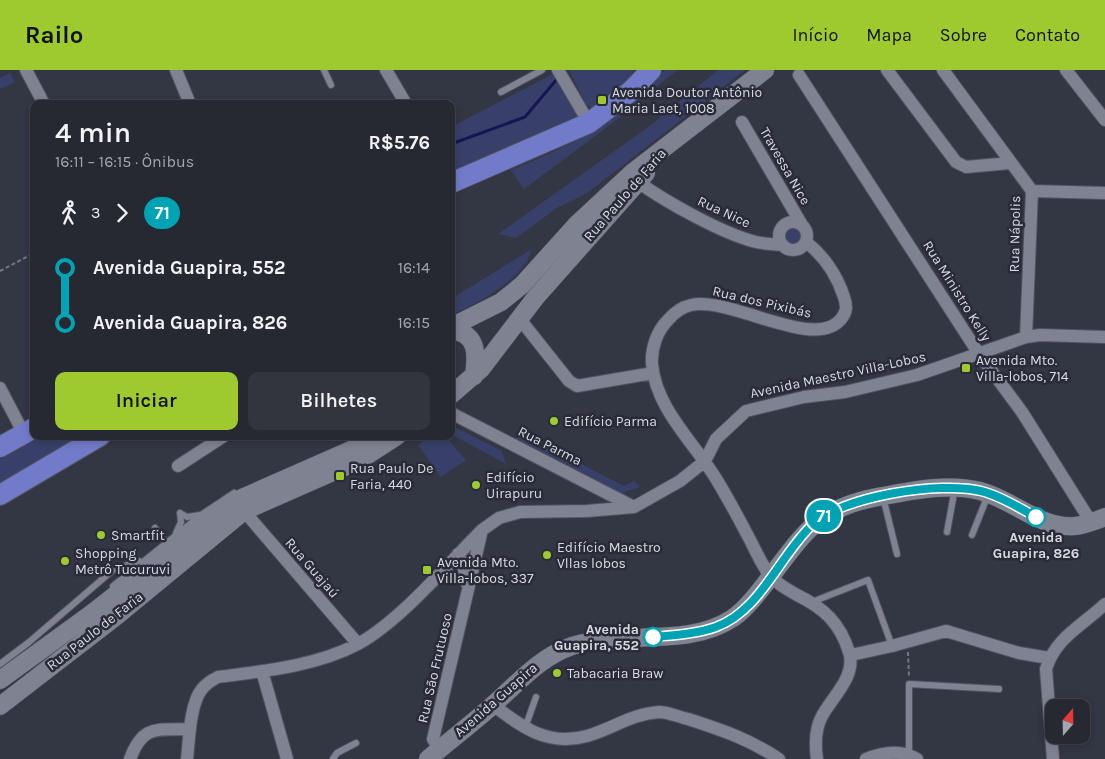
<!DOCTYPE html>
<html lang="pt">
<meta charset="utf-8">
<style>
:root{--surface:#262832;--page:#32343e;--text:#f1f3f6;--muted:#a4a6ac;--line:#42444d;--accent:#9eca2f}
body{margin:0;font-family:Karla,sans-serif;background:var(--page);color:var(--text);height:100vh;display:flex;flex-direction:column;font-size:19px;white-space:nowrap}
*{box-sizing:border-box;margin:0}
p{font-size:16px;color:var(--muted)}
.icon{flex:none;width:28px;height:28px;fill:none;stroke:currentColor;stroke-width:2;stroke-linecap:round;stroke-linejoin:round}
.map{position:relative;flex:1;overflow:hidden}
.details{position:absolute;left:30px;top:30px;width:425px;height:340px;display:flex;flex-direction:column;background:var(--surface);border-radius:10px;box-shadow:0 2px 8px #0003,0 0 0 1px var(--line)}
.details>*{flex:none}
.badge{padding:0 10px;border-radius:16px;font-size:18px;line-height:32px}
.needle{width:32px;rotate:20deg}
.controls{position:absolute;left:1045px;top:629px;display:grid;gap:10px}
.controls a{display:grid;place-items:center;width:45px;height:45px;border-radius:10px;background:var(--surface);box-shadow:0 2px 8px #0003,0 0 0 1px var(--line);font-size:25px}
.map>.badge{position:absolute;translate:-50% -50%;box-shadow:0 0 0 2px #fff}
.legs{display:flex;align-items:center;gap:8px;height:55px;padding:0 25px;font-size:16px}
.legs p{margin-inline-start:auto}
.headline{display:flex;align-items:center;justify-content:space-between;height:85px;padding:0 25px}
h1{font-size:28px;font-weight:600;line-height:38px}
.action{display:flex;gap:10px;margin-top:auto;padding:10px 25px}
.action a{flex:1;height:58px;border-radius:10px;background:var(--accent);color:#111;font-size:20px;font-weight:600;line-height:58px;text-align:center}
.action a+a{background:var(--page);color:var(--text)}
ul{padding:0 25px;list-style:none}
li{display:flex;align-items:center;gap:18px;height:55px;font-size:19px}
li i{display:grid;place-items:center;width:8px;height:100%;margin:0 6px;background:currentColor}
li i::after{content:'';width:12px;height:12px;margin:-6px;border:4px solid;border-radius:50%;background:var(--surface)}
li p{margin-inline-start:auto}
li:first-child i{background:linear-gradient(#0000 50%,currentColor 0)}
li:last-child i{background:linear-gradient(currentColor 50%,#0000 0)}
header{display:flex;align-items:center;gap:30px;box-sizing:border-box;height:70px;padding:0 25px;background:var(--accent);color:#111}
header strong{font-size:24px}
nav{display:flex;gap:28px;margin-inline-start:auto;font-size:18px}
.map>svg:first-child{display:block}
.green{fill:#38406a}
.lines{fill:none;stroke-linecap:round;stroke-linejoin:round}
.stream{stroke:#151454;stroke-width:3}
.lane-casing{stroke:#50535d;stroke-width:8}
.street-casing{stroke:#50535d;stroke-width:14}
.secondary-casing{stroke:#50535d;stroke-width:19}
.primary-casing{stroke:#50535d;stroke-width:22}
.path{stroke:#757782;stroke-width:2;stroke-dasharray:4 2.5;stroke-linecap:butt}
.lane{stroke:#7f8291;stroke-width:6}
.street{stroke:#7f8291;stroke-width:12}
.secondary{stroke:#7f8291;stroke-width:18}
.primary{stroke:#717bc9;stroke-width:20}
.line-1-casing{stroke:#fff;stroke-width:11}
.line-1{stroke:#00a3b4;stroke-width:8}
.poi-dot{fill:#9eca2f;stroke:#292c38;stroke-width:2}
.stop-1-dot{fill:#fff;stroke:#00a3b4;stroke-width:2.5}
.labels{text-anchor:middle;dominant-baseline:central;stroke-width:5;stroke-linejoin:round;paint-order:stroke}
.poi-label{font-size:14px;fill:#d8dae2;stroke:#292c38;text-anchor:start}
.street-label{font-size:14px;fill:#d8dae2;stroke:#292c38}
.stop-label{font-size:14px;font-weight:bold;fill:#d8dae2;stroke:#292c38}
</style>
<header>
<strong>Railo</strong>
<nav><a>Início</a><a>Mapa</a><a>Sobre</a><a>Contato</a></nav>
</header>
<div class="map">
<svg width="1105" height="689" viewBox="0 0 1105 689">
<rect width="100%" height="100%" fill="#333643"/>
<path class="green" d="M569,0H634L624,16L594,40L586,34Z
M665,0H677L626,43L524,119L511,100C578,73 615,53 665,0Z
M718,0H745L586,124L557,138L516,168L498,164L651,55Z
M10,3L15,12L0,19V8Z
M555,3L577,45L575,51L451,105V57Z
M784 165a10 10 0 1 1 20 0a10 10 0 1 1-20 0Z
M532,179C526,207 477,235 451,245V229Z
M451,355L502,381L506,394L451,364Z
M519,363L539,373L537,377L543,380L546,376L624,416L634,411L640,417L621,423L516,369Z
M40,366H87L0,414V389Z
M430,366H448L447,368L466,390L441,407L418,375Z"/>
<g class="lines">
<path class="stream" d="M451,74L525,47L557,9"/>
<defs>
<path id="lane" d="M324,0L331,15
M501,22L542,0
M883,427L897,484
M180,443L187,447L200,445
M155,458L166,473
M947,462L955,418
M176,463L181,452L180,443
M972,465L988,425
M113,516L201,445L234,423
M812,532L868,510L892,576
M0,594L28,573L113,500L139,491
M525,658L536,627
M909,684V614L999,619
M333,689L337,683L356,673"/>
<path id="street" d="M26,0L44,34
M176,0L190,34
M386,0L406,34
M558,0L589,53
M887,0L956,92L966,97L1010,93
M943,0L1032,121L1026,267
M1066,0L1105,50
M799,5L979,284L1022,342L1091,452
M742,52L802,155
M638,112C666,132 723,164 756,172C764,174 774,174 783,175
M1032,121L1105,123
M779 166a14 14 0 1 1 28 0a14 14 0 1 1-28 0Z
M806,172C823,185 837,205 844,227C847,236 847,242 841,249C815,282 730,226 691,235C682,237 674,243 668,250C657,261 651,278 652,294C656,340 696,374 718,412C729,430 739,449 749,468C756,481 762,496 771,507C778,514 788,520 797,525C824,538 840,553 849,582C857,606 832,627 822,646C815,659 815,675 817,689
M519,248L569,311L577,316L653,303
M0,318L24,364
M451,343L634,437
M178,396L224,366
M244,441L358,574
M458,484L463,495L467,514
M851,585L892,576L946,561L1019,583L1049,588
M262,601L287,689
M493,635C522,657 548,677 587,666C612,659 631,644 659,642C668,642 679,647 688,649C722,660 749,669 779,689
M440,679L433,669L482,460
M130,689C143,654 157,660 190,659
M187,689C189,671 190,633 202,619C206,614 212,610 218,607C265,601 316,596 358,574C400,551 447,495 482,460L499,448L520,442L587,441L634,437L680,411L705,391L716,369L746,341L804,327L845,322L917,305L1026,267L1040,265L1105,267
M866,689C883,682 901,679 917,689
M1053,689L1046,599C1055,568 1083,555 1105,534"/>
<path id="secondary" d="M451,257L501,232L522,215L577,154L633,102L765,0
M451,260C478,263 477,284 474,306
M451,325L481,299L536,227L646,103
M0,610L91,544L235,431L351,380L373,366
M0,636L114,548L244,441L360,390L397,366
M428,689C450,670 473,653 494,634C519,612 540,587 572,576C623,559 686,579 733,548C746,539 756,526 765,514C804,464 816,437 883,426C914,420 949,413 980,421C1012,429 1040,459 1075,456C1085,455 1095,451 1105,447"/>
<path id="primary" d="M451,113L589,53L631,21L651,0
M0,377L34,358
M0,425L100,366"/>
</defs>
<use href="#lane" class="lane-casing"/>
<use href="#street" class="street-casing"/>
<use href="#secondary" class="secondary-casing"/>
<use href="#primary" class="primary-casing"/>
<path class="path" d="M0,201L34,183
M908,582L909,607"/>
<use href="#lane" class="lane"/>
<use href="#street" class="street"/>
<use href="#secondary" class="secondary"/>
<use href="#primary" class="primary"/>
</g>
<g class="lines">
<defs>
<path id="line-1" d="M653,567C674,565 696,564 716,557C760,541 779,487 811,456C840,426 941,411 981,421C1000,426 1018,437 1036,447"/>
</defs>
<use href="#line-1" class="line-1-casing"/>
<use href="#line-1" class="line-1"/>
</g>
<g class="poi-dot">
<rect x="597" y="25" width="10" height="10" rx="2.5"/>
<rect x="961" y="293" width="10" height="10" rx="2.5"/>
<circle cx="554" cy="351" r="5"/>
<rect x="335" y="401" width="10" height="10" rx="2.5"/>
<circle cx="476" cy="415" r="5"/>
<circle cx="101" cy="465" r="5"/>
<circle cx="547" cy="485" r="5"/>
<circle cx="65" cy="491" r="5"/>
<rect x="422" y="495" width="10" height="10" rx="2.5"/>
<circle cx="557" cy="603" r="5"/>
</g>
<g class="stop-1-dot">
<circle cx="1036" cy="447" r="9"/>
<circle cx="653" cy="567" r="9"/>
</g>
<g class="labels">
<g class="poi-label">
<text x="612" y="22">Avenida Doutor Antônio<tspan x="612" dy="16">Maria Laet, 1008</tspan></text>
<text x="976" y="290">Avenida Mto.<tspan x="976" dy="16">Villa-lobos, 714</tspan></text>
<text x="564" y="351">Edifício Parma</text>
<text x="350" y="398">Rua Paulo De<tspan x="350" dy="16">Faria, 440</tspan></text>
<text x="486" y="407">Edifício<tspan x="486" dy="16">Uirapuru</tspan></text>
<text x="111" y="465">Smartfit</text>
<text x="557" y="477">Edifício Maestro<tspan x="557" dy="16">Vllas lobos</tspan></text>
<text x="75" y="483">Shopping<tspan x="75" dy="16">Metrô Tucuruvi</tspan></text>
<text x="437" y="492">Avenida Mto.<tspan x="437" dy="16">Villa-lobos, 337</tspan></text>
<text x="567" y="603">Tabacaria Braw</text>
</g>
<g class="street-label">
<text transform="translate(785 96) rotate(60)">Travessa Nice</text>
<text transform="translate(625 125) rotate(-49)">Rua Paulo de Faria</text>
<text transform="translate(724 142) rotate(25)">Rua Nice</text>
<text transform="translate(1015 164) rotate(-89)">Rua Nápolis</text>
<text transform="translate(957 221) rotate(58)">Rua Ministro Kelly</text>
<text transform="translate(762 232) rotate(13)">Rua dos Pixibás</text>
<text transform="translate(838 305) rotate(-12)">Avenida Maestro Villa-Lobos</text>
<text transform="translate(550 376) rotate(27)">Rua Parma</text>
<text transform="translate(312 498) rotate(49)">Rua Guajaú</text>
<text transform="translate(95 561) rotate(-38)">Rua Paulo de Faria</text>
<text transform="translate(435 598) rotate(-77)">Rua São Frutuoso</text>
<text transform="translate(496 630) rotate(-41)">Avenida Guapira</text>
</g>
<g class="stop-label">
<text x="1036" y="467">Avenida<tspan x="1036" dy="16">Guapira, 826</tspan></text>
<text x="639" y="559" text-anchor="end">Avenida<tspan x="639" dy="16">Guapira, 552</tspan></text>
</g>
</g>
</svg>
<div class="controls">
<a><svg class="needle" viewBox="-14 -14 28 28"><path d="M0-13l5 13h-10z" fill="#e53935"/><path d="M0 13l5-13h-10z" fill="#a4a6ac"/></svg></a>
</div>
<b class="badge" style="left:824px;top:446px;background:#00a3b4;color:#fff">71</b>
<section class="details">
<div class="headline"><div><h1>4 min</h1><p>16:11 – 16:15 · Ônibus</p></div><b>R$5.76</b></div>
<div class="legs"><svg class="icon" aria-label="walk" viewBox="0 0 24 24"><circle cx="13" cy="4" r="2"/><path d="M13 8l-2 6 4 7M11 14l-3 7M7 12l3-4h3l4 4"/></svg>3<svg class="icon" aria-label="forward" viewBox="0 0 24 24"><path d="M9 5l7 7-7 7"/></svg><b class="badge" style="background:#00a3b4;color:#fff">71</b></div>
<ul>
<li><i style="color:#00a3b4"></i><b>Avenida Guapira, 552</b><p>16:14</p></li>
<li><i style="color:#00a3b4"></i><b>Avenida Guapira, 826</b><p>16:15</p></li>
</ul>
<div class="action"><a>Iniciar</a><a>Bilhetes</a></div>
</section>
</div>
